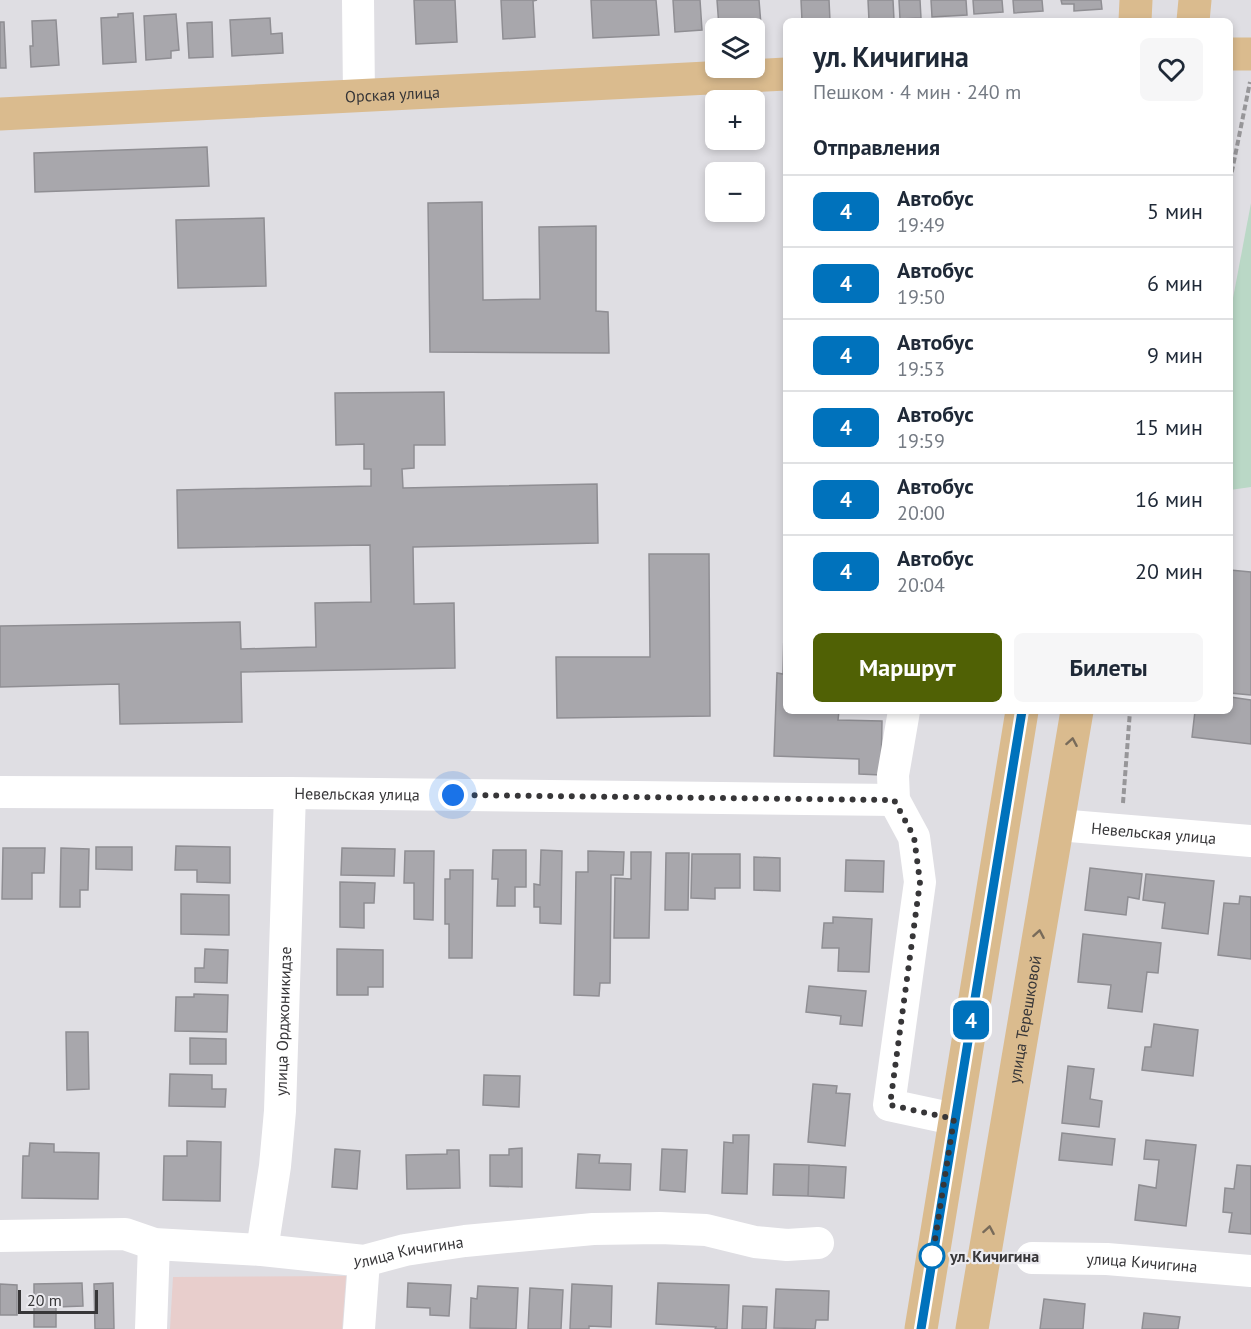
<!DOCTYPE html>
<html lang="ru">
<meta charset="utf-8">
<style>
:root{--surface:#fff;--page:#f6f6f7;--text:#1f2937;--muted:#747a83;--line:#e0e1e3;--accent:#506105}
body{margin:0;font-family:"PT Sans",sans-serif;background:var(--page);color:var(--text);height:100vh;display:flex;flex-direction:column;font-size:22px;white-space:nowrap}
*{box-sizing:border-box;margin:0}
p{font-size:20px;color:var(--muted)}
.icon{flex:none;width:33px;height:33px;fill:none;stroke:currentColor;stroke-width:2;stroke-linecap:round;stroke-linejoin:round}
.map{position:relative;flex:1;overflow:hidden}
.sheet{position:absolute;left:783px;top:18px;width:450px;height:696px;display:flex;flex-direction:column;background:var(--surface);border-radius:9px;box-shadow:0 3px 9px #0003}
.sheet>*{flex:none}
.badge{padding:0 12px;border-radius:9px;font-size:21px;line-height:39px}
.tools{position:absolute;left:705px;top:18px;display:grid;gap:12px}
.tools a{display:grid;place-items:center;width:60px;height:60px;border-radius:9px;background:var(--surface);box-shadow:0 3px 9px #0003;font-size:30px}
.scale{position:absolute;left:18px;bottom:15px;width:80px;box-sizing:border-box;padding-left:6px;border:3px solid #373638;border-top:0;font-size:16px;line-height:21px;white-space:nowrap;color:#373638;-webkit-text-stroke:4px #ecebf0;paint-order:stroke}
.you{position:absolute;width:30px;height:30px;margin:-15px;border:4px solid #fff;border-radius:50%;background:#1a73e8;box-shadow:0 0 0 9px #1a73e833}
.map>.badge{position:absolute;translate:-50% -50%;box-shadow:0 0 0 3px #fff}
h2{padding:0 30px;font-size:22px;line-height:54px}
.round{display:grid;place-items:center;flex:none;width:63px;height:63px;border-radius:9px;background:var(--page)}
.summary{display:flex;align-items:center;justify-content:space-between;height:102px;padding:0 30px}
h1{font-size:28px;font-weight:700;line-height:45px}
.action{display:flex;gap:12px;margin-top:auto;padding:12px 30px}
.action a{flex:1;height:69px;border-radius:9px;background:var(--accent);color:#fff;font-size:24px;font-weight:700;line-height:69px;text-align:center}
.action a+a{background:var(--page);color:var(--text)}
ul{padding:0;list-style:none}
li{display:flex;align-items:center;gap:18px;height:72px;padding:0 30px;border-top:2px solid var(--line)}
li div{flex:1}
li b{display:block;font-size:22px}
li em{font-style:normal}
li .badge{min-width:66px;font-weight:700;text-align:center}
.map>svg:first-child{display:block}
.education{fill:#e8cecc}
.green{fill:#bad8c6}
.building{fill:#a8a7ac;stroke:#8f8e93;stroke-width:1.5}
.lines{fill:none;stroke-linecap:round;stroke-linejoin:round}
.path{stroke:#979699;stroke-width:4;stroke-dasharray:6 3;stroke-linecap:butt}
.minor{stroke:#fff;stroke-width:32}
.major{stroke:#dabb8e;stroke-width:33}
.oneway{stroke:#786b5a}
.line-casing{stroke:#fff;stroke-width:14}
.line{stroke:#0072bc;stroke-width:9}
.walk{stroke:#373638;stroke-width:6;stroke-dasharray:0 10.8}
.stop-dot{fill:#fff;stroke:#0072bc;stroke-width:3}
.labels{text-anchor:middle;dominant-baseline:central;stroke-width:4.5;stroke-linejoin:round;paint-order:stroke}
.street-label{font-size:16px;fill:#373638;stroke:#ecebf0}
.stop-label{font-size:16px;font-weight:bold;fill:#373638;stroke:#ecebf0;text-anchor:start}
</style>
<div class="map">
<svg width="1251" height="1329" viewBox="0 0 1251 1329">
<rect width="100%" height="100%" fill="#dfdee3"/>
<path class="education" d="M346,1276L342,1329H170L173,1277Z"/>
<path class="green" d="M1251,203V487L1230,490V314Z"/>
<path class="building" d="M414,0H455L457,42L416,44Z
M501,0H537L533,1L535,37L503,39Z
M591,0H656L659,35L593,38Z
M673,0H700L702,30L675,32Z
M717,0H759L761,25L719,27Z
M801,0H829L830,21H802Z
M868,0H893L894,20L869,21Z
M899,0H920L921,18L900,19Z
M931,0H966L967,15L932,17Z
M973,0H1002L1003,12L974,14Z
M1013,0H1042L1043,11L1014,13Z
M1061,0H1101L1102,9L1074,11V4H1062Z
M133,13L136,62L103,64L101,18L118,17V14Z
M176,14L179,50L171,51V58L146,60L144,16Z
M270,18L271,34L282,33L283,53L232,56L230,20Z
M56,20L59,65L31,67L30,46H33L32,21Z
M0,22H4L6,68H0Z
M212,22L213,57L189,58L187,23Z
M207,147L209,186L35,192L34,153Z
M482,202L483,300L540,299L539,227L596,226V311L608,312L609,353L430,352L428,203Z
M264,218L266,286L178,288L176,220Z
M444,392L445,445H414V468L402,469L403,488L597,484L598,543L413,547L414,604L454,603L455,668L241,672L242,722L120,724L119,684L0,687V626L240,622L241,649L316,647L315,603L371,602L370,545L178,548L177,490L371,486V469H364V444L336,445L335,393Z
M649,554H709L710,716L557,718L556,657H650Z
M1230,570L1251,572V695L1230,693Z
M784,630H786V711H839L838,720L882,721L881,775L859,774V759L774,756L777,673L783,674Z
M1230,697L1251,700V744L1192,737L1195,711H1230Z
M176,846L230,847V883L197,882V870H175Z
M96,847H132V870L96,869Z
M3,848H45L44,873H32V899H2Z
M61,848L89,849L88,890H80V907H60Z
M342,848L395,849L394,876L341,875Z
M493,850H526V887H515V906H497L498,879H492Z
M541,850L562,851L561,924L540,923V907H534V884L540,885Z
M405,851H434L433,920L414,919V883H404Z
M588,851L624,852L623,875H611L610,983H600L599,996L574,995L576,872H588Z
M631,852H651L649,938H614L615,878L631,879Z
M666,853H689L688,910H665Z
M692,854H740V888H715V899L691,898Z
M754,857L780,858V891L754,890Z
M846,860L884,861L883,892L845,891Z
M1090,868L1142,874L1139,899L1128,897L1126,915L1085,910Z
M450,870H473L472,958H449V924H445V879H450Z
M1146,874L1214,881L1208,934L1162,928L1165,903L1143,900Z
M340,882L375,883L374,903H364V928L340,927Z
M181,894L229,895V935L181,934Z
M1240,896L1251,897V959L1218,955L1224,903L1239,904Z
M833,917L872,919L869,972L838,971L839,948H822L824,923H833Z
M1083,934L1161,943L1158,973L1147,972L1142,1012L1108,1008L1111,985L1078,982Z
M205,949L228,950L227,983L195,982V968H204Z
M337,949L383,950V987H368V995H337Z
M809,986L866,991L862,1026L840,1024L841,1016L806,1012Z
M194,994L228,995L227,1032L175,1031L176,997H194Z
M1154,1024L1198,1030L1193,1076L1142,1070L1145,1047H1151Z
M66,1032H88L89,1089L67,1090Z
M190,1038L226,1039V1064H190Z
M1068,1066L1094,1069L1090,1099L1102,1101L1099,1127L1062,1123Z
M170,1074L212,1075V1089H226L225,1107L169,1106Z
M484,1075L520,1076L519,1107L483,1105Z
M813,1084L837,1086L836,1093L850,1094L845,1146L808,1142Z
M1062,1133L1115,1139L1112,1165L1059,1160Z
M733,1135H749L747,1194L722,1193L724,1142L733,1143Z
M1146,1140L1196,1145L1186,1226L1135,1220L1139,1185L1156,1188L1159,1160L1144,1159Z
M187,1141L221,1142L220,1201L163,1200L164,1156H187Z
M30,1143L54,1144V1152L99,1153L98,1199L22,1198L23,1156H29Z
M522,1148V1187L490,1186V1155H509V1149Z
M335,1149L360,1151L357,1189L332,1187Z
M662,1149L687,1150L685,1192L660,1190Z
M447,1150H459L460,1188L407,1189L406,1155L447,1154Z
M578,1154L600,1155L599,1163L631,1164L630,1190L576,1188Z
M774,1164L809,1165L808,1196L773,1195Z
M809,1165L846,1167L844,1198L808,1196Z
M1237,1165L1251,1166V1234L1229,1232L1232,1213L1223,1212L1225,1188L1234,1189Z
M82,1283L83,1306L56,1307V1327H34V1284Z
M113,1283L114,1329H95L94,1284Z
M408,1283L451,1285L449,1316L430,1315V1308L407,1307Z
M658,1283L729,1285L727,1329H715L716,1327L656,1324Z
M0,1284L17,1285V1315H0Z
M572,1284L612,1286L611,1327L589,1326V1329H570Z
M478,1286L518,1288L516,1329L470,1328L471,1298L477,1299Z
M530,1288L563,1290L561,1329H528Z
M776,1289L829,1291L828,1320H816L815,1329L774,1328Z
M1044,1299L1085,1304L1083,1329H1040Z
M743,1306L767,1307L766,1329H742Z
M1144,1313L1180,1317L1178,1329H1142Z"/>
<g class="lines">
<path class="path" d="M1230,181L1250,82
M1123,803L1130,711"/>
<g class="minor">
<path d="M358,0L359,96"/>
<path d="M904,711L893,775L894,800L914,837L920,882L889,1105L954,1119"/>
<path id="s1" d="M0,792L290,793L894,800"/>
<path id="s2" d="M1058,825L1251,841"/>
<path id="s3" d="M0,1236L125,1234L154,1244L262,1250L364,1261L405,1250L465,1241L593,1229L660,1228L706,1230L755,1242L787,1245L818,1243"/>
<path id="s4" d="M262,1250L275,1166L280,1111L290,793"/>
<path id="s5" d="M1032,1258L1107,1259L1251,1271"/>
<path d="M151,1329L154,1244"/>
<path d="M359,1329L364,1261"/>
</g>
<g class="major">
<path d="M1135,21L1136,0"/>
<path d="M1193,21L1195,0"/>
<path d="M1230,54H1251"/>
<path id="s6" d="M0,114L786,74"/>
<path d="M921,1329L1022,711"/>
<path id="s7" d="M972,1329L1077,711"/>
</g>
</g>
<defs><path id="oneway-chevron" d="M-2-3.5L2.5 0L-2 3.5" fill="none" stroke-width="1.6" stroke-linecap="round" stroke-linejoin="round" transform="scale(1.5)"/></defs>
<g class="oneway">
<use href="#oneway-chevron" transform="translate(1072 742) rotate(-80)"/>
<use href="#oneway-chevron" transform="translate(1039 934) rotate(-80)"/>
<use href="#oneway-chevron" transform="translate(989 1230) rotate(-80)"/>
</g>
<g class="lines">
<defs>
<path id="line" d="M921,1329L1022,711"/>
</defs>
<use href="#line" class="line-casing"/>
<use href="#line" class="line"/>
<path class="walk" d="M453,795L894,800L914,837L920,882L890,1105L954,1119L932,1259V1256"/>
</g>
<circle class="stop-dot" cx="932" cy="1256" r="12"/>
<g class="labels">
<g class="street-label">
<text stroke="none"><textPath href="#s6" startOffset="393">Орская улица</textPath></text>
<text stroke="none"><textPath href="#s1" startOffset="357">Невельская улица</textPath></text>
<text stroke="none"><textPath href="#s2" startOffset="96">Невельская улица</textPath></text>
<text stroke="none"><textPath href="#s7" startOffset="314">улица Терешковой</textPath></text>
<text stroke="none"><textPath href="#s4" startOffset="230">улица Орджоникидзе</textPath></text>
<text stroke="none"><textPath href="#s3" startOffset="412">улица Кичигина</textPath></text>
<text stroke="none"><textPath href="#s5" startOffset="110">улица Кичигина</textPath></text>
</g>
<g class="stop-label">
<text x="950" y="1256">ул. Кичигина</text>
</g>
</g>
</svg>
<div class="tools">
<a><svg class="icon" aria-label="layers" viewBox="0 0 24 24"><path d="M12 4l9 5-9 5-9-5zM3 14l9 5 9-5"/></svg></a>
<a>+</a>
<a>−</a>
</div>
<div class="scale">20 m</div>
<div class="you" style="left:453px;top:795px"></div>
<b class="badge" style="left:971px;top:1020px;background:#0072bc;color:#fff">4</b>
<section class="sheet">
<div class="summary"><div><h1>ул. Кичигина</h1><p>Пешком · 4 мин · 240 m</p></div><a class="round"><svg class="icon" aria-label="heart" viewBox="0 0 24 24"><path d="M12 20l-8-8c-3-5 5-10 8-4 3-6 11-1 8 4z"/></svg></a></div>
<h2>Отправления</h2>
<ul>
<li><span class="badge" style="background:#0072bc;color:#fff">4</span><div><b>Автобус</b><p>19:49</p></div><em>5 мин</em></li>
<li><span class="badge" style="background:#0072bc;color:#fff">4</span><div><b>Автобус</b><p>19:50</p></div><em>6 мин</em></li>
<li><span class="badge" style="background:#0072bc;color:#fff">4</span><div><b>Автобус</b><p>19:53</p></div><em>9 мин</em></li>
<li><span class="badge" style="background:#0072bc;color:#fff">4</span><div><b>Автобус</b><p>19:59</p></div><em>15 мин</em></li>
<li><span class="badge" style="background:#0072bc;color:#fff">4</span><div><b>Автобус</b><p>20:00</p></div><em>16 мин</em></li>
<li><span class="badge" style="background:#0072bc;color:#fff">4</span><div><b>Автобус</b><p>20:04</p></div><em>20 мин</em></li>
</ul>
<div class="action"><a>Маршрут</a><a>Билеты</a></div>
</section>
</div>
